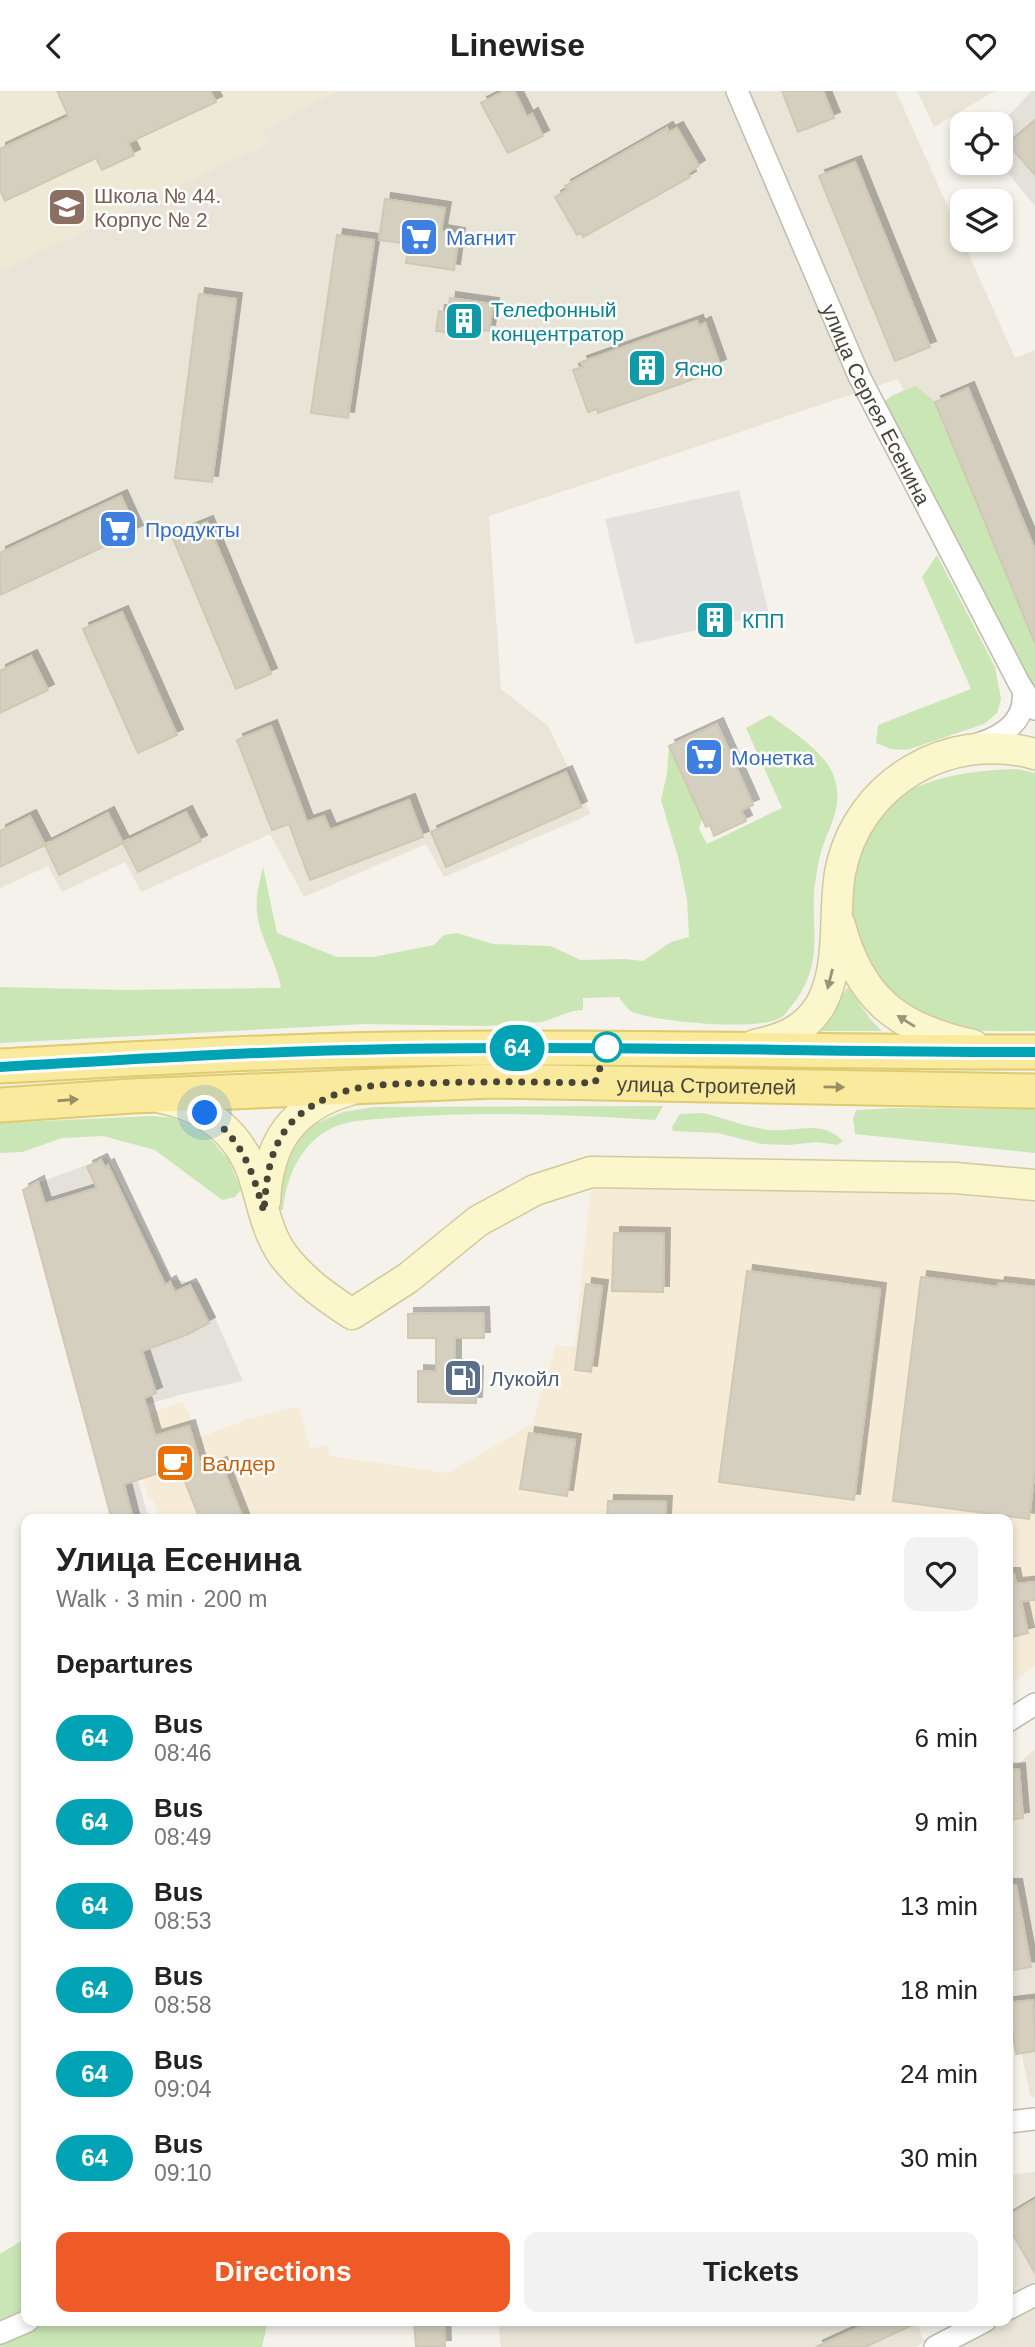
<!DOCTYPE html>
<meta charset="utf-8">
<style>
:root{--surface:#fff;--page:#f2f2f2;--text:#222;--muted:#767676;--accent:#ef5b26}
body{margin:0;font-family:Arial,sans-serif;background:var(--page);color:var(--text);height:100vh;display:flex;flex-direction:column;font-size:26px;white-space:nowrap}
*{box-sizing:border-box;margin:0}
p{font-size:23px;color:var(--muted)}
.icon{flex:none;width:38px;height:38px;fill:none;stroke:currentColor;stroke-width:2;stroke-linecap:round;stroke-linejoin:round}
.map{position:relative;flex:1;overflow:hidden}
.details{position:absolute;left:21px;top:1423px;width:992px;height:812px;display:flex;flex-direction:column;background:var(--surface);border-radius:14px;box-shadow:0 4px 10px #0003}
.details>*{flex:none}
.badge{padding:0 14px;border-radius:23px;font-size:24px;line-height:46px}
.controls{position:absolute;left:950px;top:21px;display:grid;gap:14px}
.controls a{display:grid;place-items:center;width:63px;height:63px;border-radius:14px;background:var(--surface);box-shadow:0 4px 10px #0003;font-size:35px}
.you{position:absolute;width:35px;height:35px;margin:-18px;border:5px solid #fff;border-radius:50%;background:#1a73e8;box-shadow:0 0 0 10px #1a73e833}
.map>.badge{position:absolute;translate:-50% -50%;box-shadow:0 0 0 4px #fff}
h2{padding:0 35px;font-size:26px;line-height:63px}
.round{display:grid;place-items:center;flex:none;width:74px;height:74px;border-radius:14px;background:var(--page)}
.summary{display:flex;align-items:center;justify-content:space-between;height:119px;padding:0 35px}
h1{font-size:33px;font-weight:700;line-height:52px}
.button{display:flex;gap:14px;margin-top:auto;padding:14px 35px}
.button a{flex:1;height:80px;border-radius:14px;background:var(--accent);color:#fff;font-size:28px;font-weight:700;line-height:80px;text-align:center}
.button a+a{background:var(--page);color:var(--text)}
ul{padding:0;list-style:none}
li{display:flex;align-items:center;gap:21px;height:84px;padding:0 35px}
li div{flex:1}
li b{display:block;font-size:26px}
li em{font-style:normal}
li .badge{min-width:77px;font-weight:700;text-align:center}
header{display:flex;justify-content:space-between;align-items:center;height:91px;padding:0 35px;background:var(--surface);font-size:32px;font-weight:700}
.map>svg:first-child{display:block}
.residential{fill:#e8e5d8}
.commercial{fill:#f5ebd7}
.industrial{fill:#e4e1db}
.education{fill:#ede9d5}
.green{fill:#cae6b5}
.parking{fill:#e3e2de}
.building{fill:#d5cfc0;stroke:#d0c8b3;stroke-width:2;filter:url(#shadow)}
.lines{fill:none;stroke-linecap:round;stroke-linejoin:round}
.street-casing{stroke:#bfbbad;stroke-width:24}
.secondary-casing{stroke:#d2c99c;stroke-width:33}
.primary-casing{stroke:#dfca6e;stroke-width:37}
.street{stroke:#fff;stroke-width:21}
.secondary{stroke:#fcf6cc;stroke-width:30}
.primary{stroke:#f9ea9e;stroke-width:33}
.oneway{fill:#99947b}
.oneway2{fill:#988f66}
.line-casing{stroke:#fff;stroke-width:16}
.line{stroke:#00a3b4;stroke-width:10}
.walk{stroke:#484438;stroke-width:7;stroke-dasharray:0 12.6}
.stop-dot{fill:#fff;stroke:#00a3b4;stroke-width:3.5}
.labels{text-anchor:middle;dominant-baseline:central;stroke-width:5;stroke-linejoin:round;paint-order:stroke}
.education-label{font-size:21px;fill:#785e54;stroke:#fff;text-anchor:start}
.shop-label{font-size:21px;fill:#366cbe;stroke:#fff;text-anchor:start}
.culture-label{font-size:21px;fill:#0d838f;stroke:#fff;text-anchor:start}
.street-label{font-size:21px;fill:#484438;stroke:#fff}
.service-label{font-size:21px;fill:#4e5e75;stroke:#fff;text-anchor:start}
.food-label{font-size:21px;fill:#c56008;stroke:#fff;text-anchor:start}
</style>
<header><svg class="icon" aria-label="back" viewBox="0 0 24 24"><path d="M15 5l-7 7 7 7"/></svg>Linewise<svg class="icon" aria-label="heart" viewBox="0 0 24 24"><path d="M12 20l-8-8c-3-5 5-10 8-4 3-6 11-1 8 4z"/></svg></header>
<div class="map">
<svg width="1035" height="2256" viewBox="0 0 1035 2256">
<defs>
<filter id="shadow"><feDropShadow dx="6" dy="-6" stdDeviation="0" flood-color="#0004"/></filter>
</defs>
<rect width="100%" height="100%" fill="#f4f2ea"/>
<path class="residential" d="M337,0H896L1015,267L1035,259V575L898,288L489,425L501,598L548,635L591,723L444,786L426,753L304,806L270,743L141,801L125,771L62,801L48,775L0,797V180L268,52L262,39Z
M917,0H995L934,36Z
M1035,1658V2007L1030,2004L1008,1894V1682Z
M1035,2081V2190L1008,2206V2084Z
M1035,2218V2256H957L965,2250Z
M498,2230H916L924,2250L916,2256H501Z"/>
<path class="commercial" d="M675,1090L1035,1109V1574L1008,1596V1428H159L153,1407L149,1408L126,1330L183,1311L199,1347L248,1328L299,1315L310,1358L327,1353L330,1365L448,1382L532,1333L556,1255L574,1256L591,1097L660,1096Z"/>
<path class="industrial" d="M1032,0H1035V115L1000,72V33Z
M107,1066L170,1188L200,1192L243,1290L179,1304L118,1322L149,1428H110L25,1097Z"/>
<path class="education" d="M0,0H337L262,39L268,52L0,180Z"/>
<path class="green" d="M916,295L935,311L1035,553V601L884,311L893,304Z
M937,464L995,576L1001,608L997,622L984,633L907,659L891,658L876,652L878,634L971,598L922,486Z
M770,624C790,639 827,662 834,686C843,711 833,728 824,752C819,764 817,780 815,793C811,820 818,847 812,873C809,891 796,911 784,924C769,942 656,931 633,921C627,919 623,911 619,906L583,907V919L573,920L542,931L483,935L365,933L0,952V896L124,899L281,897C277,871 259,846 257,821C255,807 260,790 263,776L277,842L337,866H373L434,854L444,844L457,842L493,853L550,855L581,869L624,868L643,870L671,851L689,846L687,808L678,766L661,709L667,683L669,655L702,728L699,738L707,753L782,717L746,637Z
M1017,678L1035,682V940C1008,940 959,942 935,932C911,923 877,892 864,870C858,860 851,835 849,824C846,801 856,773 865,753C873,736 884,718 900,706C930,684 980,679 1017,678Z
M848,896L871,929L882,940H816L826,930Z
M663,1015L655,1029C571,1024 487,1020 403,1026C381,1028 354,1028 334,1036C301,1051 286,1086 283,1119H278L277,1068L305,1037L343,1021L374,1016Z
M893,1017L1035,1018V1062L855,1043L853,1027L856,1019Z
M703,1022C724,1027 747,1036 768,1039C794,1042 820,1027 843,1050L837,1054L817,1051L789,1054L762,1053L718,1042L673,1040L672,1036L680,1023Z
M152,1025L174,1027L204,1041L229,1069L241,1099L235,1106L222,1109L155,1059L103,1045L62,1047L22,1061L0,1062V1032Z
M26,2147V2230H268L262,2256H0V2163Z"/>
<path class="parking" d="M739,399L769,523L635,553L605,428Z"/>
<path class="building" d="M57,0H210L216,11L128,52L134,64L102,79L96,67L5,110L0,99V58L69,26Z
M505,0H514L527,26L532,23L543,45L508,62L481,12Z
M782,0H823L834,27L798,41Z
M1035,30V84L1008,53Z
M667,37L669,41L677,37L699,75L688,82L690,86L583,146L581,142L577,144L555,106L568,98L565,95Z
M855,71L930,256L895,270L819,85Z
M385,108L445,117L441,140L459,143L454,179L406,172L409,153L379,149Z
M337,144L374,149L348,327L311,322Z
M199,203L236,208L212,391L175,387Z
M450,207L493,213L489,240L472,238L471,245L436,240L439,220L448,222Z
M697,230L699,235L705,232L720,274L710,278L711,282L598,322L597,318L588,321L573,279L583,276L581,271Z
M968,297L1035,459V552L935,311Z
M121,405L137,440L0,504V462Z
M207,431L271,583L236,598L172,445Z
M122,521L177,644L138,662L83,538Z
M31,565L48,599L0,622V580Z
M717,633L753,714L741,719L746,730L714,745L710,734L706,736L669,655Z
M271,635L307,731L324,725L330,739L409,709L423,746L310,789L289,733L272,739L237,649Z
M566,681L581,716L446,776L431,741Z
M186,721L201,750L138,781L123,752Z
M108,722L123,752L59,784L45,754Z
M30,725L45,754L0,776V740Z
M101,1069L105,1076L108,1074L165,1194L170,1191L175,1201L190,1194L209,1232L186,1244L142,1260L156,1302L144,1307L155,1345L189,1335L202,1379L221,1372L243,1428H200L179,1376L124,1393L133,1428H112L23,1099L38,1091L45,1113L97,1097L87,1076Z
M614,1142L664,1143L663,1201L612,1200Z
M747,1180L880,1198L854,1409L719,1391Z
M921,1186L998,1196L999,1192L1035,1196V1376L1029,1428L893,1410Z
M586,1193L602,1195L591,1281L575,1279Z
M483,1222L484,1247H455V1281H477L476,1312L418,1311V1280L436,1281V1247H408V1223Z
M529,1342L575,1349L567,1405L520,1398Z
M608,1410L666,1411L665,1428H607Z
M1008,1483H1014L1016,1493L1035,1491V1509L1021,1510L1028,1542L1008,1547Z
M1019,1678L1023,1727L1008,1729V1679Z
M1008,1794H1016L1031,1876L1008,1880Z
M1033,1909L1035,1960L1016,1963L1008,1912Z
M1035,2109V2182L1008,2135V2125Z
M414,2230H444L445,2255L416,2256Z
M860,2230H921L865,2256H816L862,2235Z"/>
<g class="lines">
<defs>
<g id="street">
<path id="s1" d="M737,0L859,285L1019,592L1035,618"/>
<path d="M978,653C1004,645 1027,629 1023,599"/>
<path d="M1008,1630L1035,1613"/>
<path d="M1008,2031L1035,2028"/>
<path d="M1008,2218L1035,2204"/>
<path d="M0,2242L28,2230"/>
<path d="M935,2256L985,2230"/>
</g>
<path id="secondary" d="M840,834C860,909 899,938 973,954
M755,954C783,948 806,939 821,913C842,874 833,824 840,782C857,691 949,639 1035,663
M162,1007C204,1015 239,1041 253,1083C262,1110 266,1140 283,1164C302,1189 326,1206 352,1223L408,1187L478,1130L535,1099L591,1081L955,1087L1035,1094
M265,1110C268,1051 292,1016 350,999"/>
<g id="primary">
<path d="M0,975C132,968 264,960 396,958C609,954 822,961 1035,961"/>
<path id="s2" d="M0,1014L132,1005L494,990L1035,1000"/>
</g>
</defs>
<use href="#street" class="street-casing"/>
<use href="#secondary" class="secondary-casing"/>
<use href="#primary" class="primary-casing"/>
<use href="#street" class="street"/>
<use href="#secondary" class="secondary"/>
<use href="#primary" class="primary"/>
</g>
<defs><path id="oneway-solid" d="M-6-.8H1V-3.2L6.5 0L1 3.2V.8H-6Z" transform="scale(1.75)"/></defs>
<g class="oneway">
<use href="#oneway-solid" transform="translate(830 888) rotate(104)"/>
<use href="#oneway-solid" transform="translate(906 930) rotate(-148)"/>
</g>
<g class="oneway2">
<use href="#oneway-solid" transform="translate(834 996) rotate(1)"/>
<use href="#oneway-solid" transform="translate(68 1009) rotate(-4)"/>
</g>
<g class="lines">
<defs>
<path id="line" d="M0,976C132,968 264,960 396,958C609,954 822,961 1035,961"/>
</defs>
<use href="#line" class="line-casing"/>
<use href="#line" class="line"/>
<path class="walk" d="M205,1022C243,1049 252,1079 264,1121C266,1089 269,1057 291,1032C306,1016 326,1006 346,1000C373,992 402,993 430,992C486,990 540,991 595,992L607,956"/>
</g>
<defs>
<symbol id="school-square" viewBox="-11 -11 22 22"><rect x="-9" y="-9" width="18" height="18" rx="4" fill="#8d6e63" stroke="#fff"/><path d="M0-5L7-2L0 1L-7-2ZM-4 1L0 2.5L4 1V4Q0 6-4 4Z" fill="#fff"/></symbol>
<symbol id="supermarket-square" viewBox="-11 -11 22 22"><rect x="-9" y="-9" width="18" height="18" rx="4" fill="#3f7fe0" stroke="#fff"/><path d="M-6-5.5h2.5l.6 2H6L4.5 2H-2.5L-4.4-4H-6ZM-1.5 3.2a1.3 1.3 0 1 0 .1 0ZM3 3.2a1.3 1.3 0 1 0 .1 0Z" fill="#fff"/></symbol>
<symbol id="building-square" viewBox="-11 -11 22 22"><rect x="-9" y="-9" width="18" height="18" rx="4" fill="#0f9aa8" stroke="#fff"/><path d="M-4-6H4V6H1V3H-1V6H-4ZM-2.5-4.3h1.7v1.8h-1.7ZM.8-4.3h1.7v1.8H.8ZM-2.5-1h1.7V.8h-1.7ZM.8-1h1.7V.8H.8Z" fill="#fff"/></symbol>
<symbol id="fuel-square" viewBox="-11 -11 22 22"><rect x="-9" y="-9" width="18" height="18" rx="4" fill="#5c6f8a" stroke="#fff"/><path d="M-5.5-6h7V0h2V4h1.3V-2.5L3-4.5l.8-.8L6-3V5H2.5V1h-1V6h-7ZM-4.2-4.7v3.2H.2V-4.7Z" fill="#fff"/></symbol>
<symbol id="cafe-square" viewBox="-11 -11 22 22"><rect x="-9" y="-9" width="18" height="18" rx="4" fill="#e8710a" stroke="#fff"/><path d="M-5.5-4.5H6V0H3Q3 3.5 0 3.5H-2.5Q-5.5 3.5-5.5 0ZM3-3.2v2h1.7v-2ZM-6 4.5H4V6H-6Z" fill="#fff"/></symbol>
</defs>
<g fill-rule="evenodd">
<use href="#school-square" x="45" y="94" width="44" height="44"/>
<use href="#supermarket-square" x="397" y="124" width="44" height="44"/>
<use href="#building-square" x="442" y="208" width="44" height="44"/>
<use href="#building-square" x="625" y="255" width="44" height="44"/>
<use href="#supermarket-square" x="96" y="416" width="44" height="44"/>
<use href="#building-square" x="693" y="507" width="44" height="44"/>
<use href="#supermarket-square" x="682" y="644" width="44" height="44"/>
<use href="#fuel-square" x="441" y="1265" width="44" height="44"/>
<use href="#cafe-square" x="153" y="1350" width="44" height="44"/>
</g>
<circle class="stop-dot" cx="607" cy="956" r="14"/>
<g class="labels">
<g class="education-label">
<text x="94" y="104">Школа № 44.<tspan x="94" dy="24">Корпус № 2</tspan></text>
</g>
<g class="shop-label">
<text x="446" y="146">Магнит</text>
<text x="145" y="438">Продукты</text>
<text x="731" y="666">Монетка</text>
</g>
<g class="culture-label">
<text x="491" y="218">Телефонный<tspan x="491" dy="24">концентратор</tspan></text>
<text x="674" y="277">Ясно</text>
<text x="742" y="529">КПП</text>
</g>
<g class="street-label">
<text stroke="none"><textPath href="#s1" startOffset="343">улица Сергея Есенина</textPath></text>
<text stroke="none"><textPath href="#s2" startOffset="707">улица Строителей</textPath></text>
</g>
<g class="service-label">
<text x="490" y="1287">Лукойл</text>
</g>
<g class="food-label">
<text x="202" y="1372">Валдер</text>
</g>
</g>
</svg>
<div class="controls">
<a><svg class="icon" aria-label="locate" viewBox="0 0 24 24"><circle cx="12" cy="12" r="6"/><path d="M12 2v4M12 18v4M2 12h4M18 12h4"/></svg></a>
<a><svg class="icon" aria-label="layers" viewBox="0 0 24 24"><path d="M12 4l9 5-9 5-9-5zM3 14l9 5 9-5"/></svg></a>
</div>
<div class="you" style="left:205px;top:1022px"></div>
<b class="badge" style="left:517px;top:957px;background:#00a3b4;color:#fff">64</b>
<section class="details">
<div class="summary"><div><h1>Улица Есенина</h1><p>Walk · 3 min · 200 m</p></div><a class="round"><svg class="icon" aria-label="heart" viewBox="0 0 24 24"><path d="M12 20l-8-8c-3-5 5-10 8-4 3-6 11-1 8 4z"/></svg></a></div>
<h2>Departures</h2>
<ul>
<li><span class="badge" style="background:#00a3b4;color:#fff">64</span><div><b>Bus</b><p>08:46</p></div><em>6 min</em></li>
<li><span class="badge" style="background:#00a3b4;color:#fff">64</span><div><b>Bus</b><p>08:49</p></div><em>9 min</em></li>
<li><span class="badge" style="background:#00a3b4;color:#fff">64</span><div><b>Bus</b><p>08:53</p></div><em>13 min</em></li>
<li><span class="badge" style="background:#00a3b4;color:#fff">64</span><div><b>Bus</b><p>08:58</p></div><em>18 min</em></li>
<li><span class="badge" style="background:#00a3b4;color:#fff">64</span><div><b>Bus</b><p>09:04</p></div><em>24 min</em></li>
<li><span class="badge" style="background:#00a3b4;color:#fff">64</span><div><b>Bus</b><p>09:10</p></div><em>30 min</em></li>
</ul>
<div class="button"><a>Directions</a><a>Tickets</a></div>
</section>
</div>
